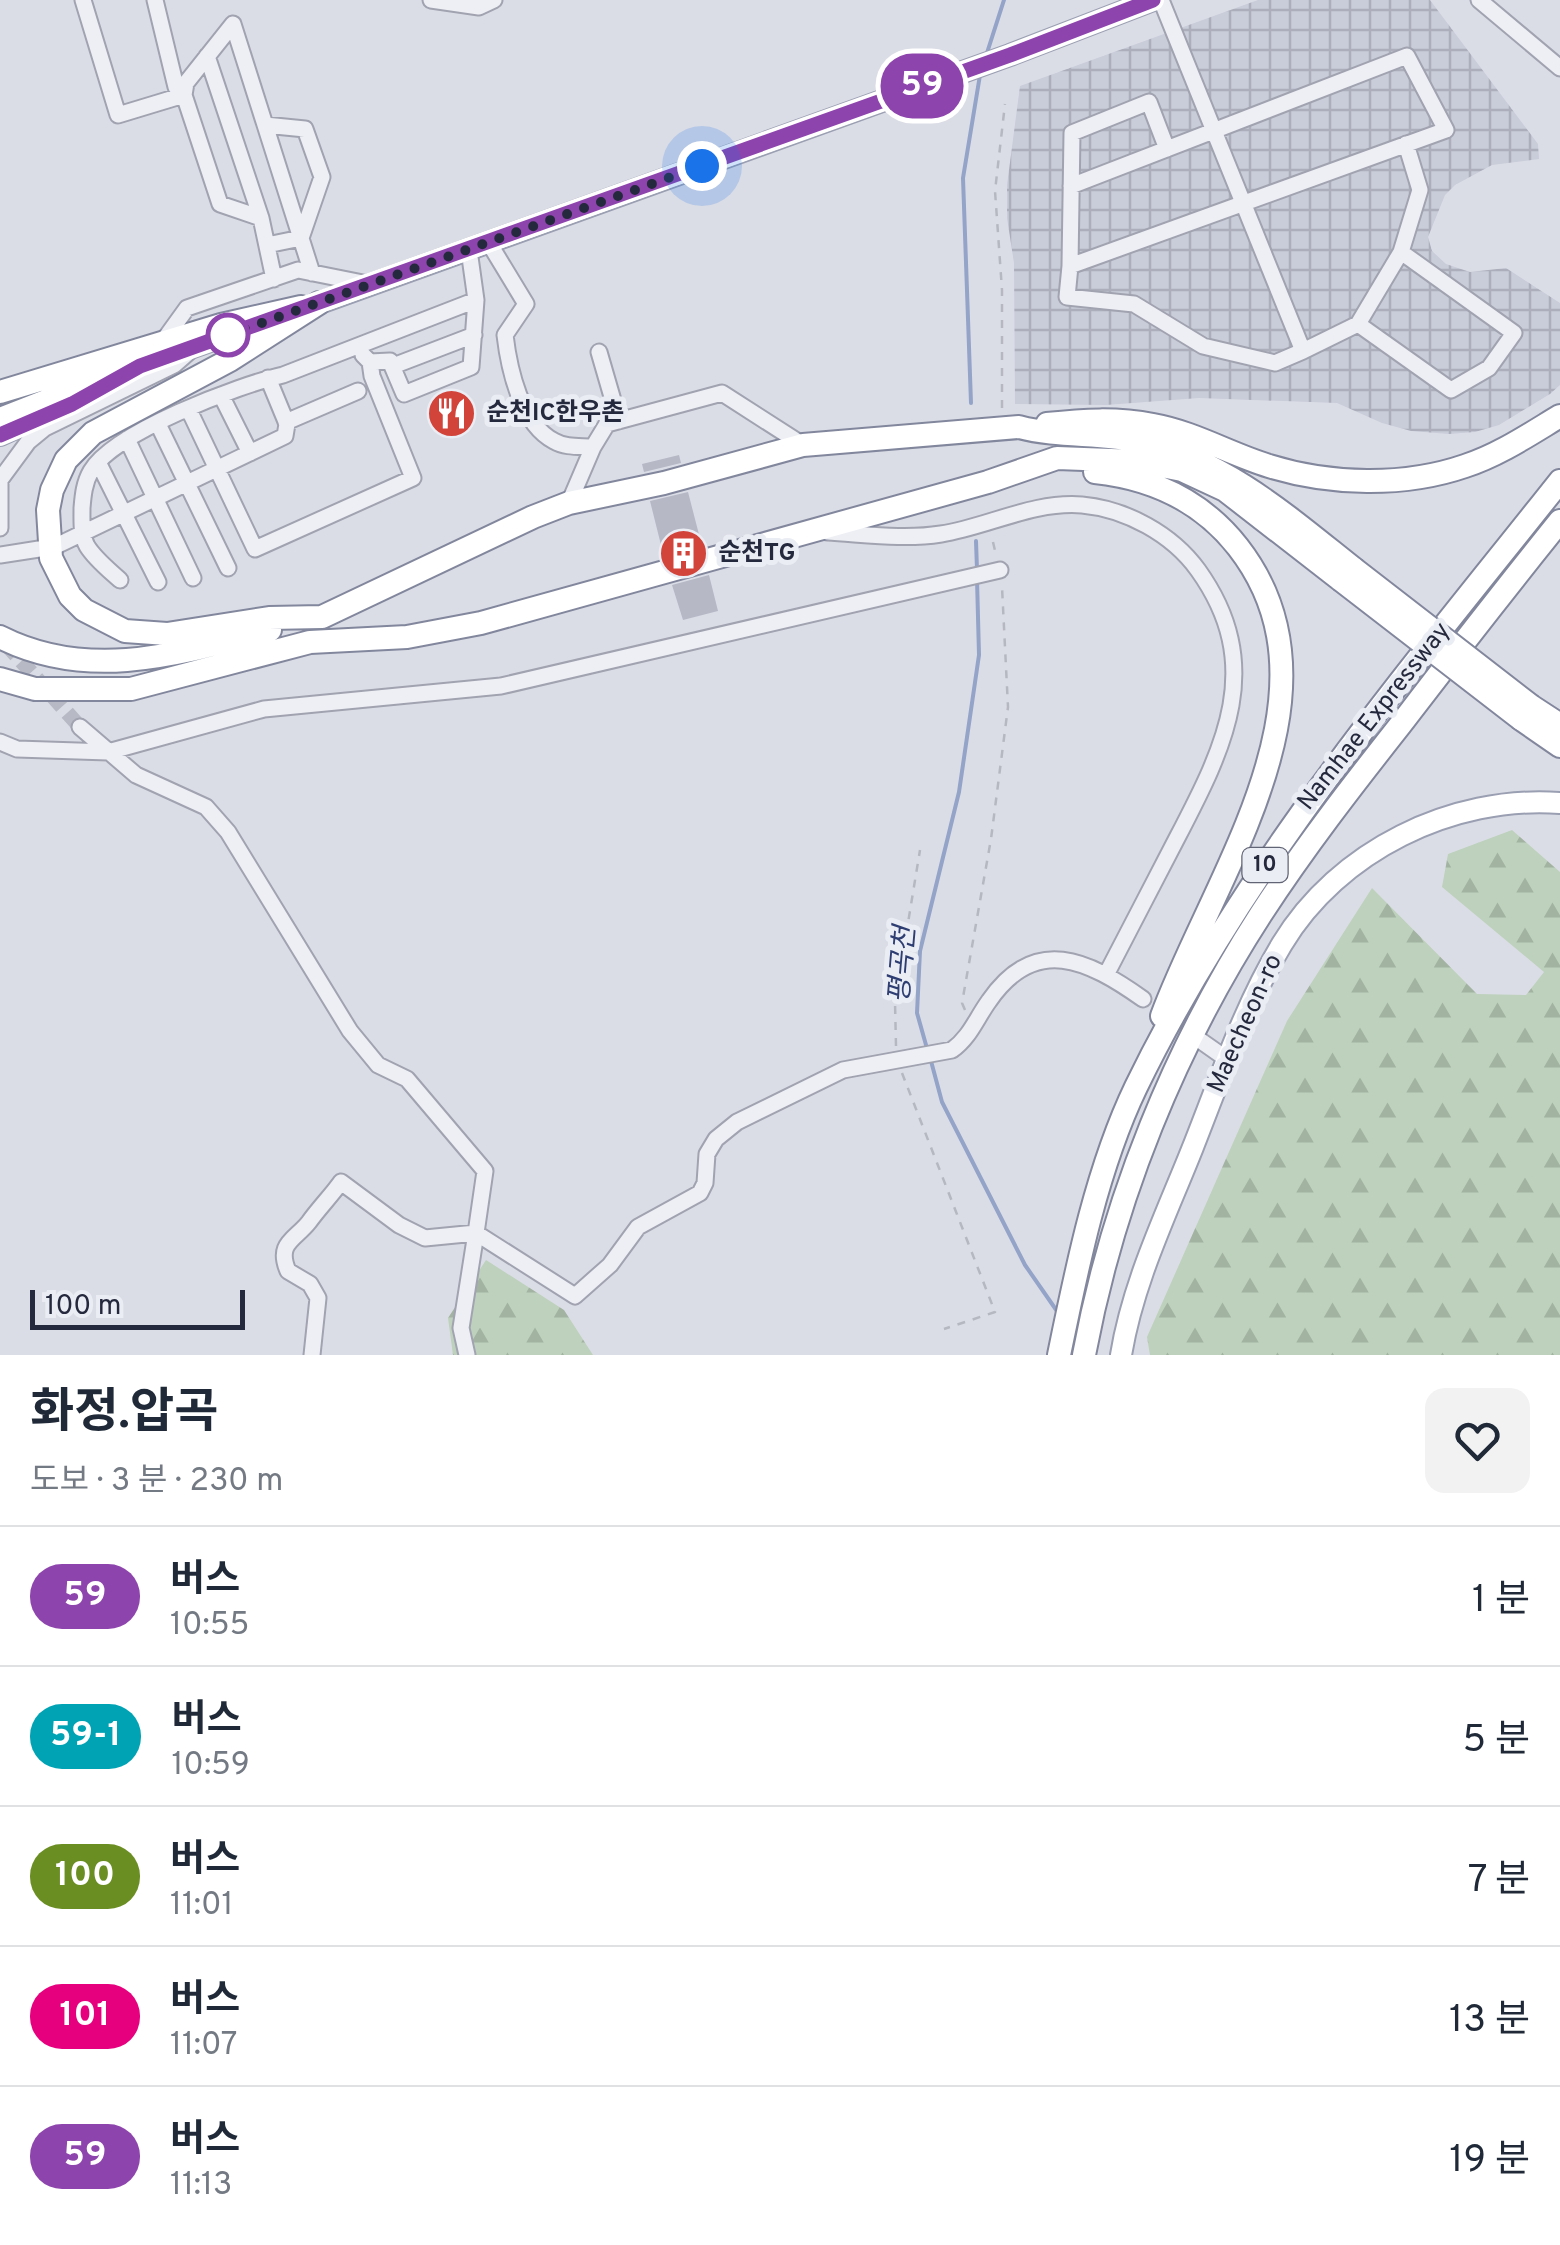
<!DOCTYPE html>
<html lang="ko">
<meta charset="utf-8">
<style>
:root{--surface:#fff;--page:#f2f2f3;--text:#1f2937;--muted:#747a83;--line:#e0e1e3}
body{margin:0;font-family:Overpass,"Noto Sans KR",sans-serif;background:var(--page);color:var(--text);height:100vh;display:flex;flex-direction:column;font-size:38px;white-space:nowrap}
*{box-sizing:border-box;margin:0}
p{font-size:32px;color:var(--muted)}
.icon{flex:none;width:55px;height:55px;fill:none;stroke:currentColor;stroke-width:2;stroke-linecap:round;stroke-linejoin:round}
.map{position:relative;height:1355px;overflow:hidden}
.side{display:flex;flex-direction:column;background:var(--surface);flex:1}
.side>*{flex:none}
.badge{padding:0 20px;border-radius:32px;font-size:35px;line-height:65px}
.scale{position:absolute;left:30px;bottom:25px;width:215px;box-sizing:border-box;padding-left:10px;border:5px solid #25293d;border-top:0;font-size:28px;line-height:35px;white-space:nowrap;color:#25293d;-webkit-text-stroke:8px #ebedf4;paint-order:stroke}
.you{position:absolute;width:50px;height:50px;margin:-25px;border:8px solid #fff;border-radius:50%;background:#1a73e8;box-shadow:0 0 0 15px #1a73e833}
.map>.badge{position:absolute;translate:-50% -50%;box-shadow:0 0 0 5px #fff}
.round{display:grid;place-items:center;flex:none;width:105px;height:105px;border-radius:20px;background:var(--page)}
.overview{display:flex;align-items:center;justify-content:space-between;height:170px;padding:0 30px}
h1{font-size:48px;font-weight:700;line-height:75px}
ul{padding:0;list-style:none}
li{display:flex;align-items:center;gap:30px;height:140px;padding:0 30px;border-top:2px solid var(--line)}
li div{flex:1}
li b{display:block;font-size:38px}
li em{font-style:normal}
li .badge{min-width:110px;font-weight:700;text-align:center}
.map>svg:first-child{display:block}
.industrial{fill:url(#industrial-grid)}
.forest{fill:url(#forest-firs)}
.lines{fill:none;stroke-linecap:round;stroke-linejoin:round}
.stream{stroke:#94a3c8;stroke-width:4}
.building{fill:#b6b8c6}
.minor-tunnel{stroke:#b7b9c4;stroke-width:15;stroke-dasharray:15 8;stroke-linecap:butt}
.minor-casing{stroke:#a1a3b0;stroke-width:19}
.major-casing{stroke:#9a9fb2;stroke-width:24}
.highway-casing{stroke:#82879d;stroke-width:26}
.path{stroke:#b6b8c1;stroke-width:2.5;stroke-dasharray:8 8;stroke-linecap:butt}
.minor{stroke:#eeeff5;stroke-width:15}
.major{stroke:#fff;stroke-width:20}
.highway{stroke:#fff;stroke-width:22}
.highway-bridge-casing{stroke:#82879d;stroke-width:26;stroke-linecap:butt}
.highway-bridge{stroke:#fff;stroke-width:22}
.line-casing{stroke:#fff;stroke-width:22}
.line{stroke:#8e44ad;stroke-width:15}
.walk{stroke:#25293d;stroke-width:10;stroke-dasharray:0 18}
.stop-dot{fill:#fff;stroke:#8e44ad;stroke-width:5}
.labels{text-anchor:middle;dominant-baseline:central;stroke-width:10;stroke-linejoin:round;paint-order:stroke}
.shield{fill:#ebedf4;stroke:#606474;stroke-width:2.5}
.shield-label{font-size:22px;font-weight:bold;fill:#25293d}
.poi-label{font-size:25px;font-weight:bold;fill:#25293d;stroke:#ebedf4;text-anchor:start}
.street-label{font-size:25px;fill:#25293d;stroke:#ebedf4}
.water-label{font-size:28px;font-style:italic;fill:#2e3e72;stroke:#ebedf4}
</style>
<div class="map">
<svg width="1560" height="1355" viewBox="0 0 1560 1355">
<defs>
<pattern id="industrial-grid" width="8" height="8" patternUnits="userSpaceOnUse" patternTransform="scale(2.5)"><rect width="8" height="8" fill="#c9ccd9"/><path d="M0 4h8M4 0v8" fill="none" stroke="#acafbb"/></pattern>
<pattern id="forest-firs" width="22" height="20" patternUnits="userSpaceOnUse" patternTransform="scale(2.5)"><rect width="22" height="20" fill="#bdd1bc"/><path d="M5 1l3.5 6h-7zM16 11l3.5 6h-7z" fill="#a2b3a2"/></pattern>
</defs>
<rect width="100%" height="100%" fill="#dbdde6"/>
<path class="industrial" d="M1258,0H1430L1538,144L1539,159L1492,165L1455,185L1445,195L1428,237L1432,251L1446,264L1470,272L1506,268L1560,303V385L1550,394L1499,425L1475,432L1449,434L1411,431L1382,423L1337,403L1199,398L1106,405L1015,404L1014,263L1007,218V185L1020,86Z"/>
<path class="forest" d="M1512,830L1560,872V1355H1150L1147,1337L1287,1021L1372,888L1477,994L1526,995L1544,972L1442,887L1448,854Z
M486,1260L564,1310L593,1355H453L448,1318Z"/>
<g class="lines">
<path class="stream" d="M986,56L1004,0
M971,403L963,178L980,75
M976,541L977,570
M928,1052L917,1013L920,951L959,792L979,655L977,579
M931,1061L942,1102L1025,1265L1059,1314"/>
</g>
<path class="building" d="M679,455L681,463L644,472L642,464Z
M688,492L702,546L664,557L650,501Z
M709,575L718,611L683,620L672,585Z"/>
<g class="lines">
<path class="minor-tunnel" d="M6,644L80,727"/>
<defs>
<path id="minor" d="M83,0L118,115L184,95
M155,0L176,87L184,95L220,204L261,218L274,279
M431,0L479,7L494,0
M1161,0L1303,351
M1479,0L1560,68
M207,56L261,218
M184,95L186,83L233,24L312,273
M265,125L305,129L322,177L301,238L267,245
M1071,186L1407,56L1446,130L1070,266L1072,133L1149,102L1167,149
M489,243L526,304L505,335C509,369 521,424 554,441C566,448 580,446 593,447
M1070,266L1067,297L1134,304L1203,346L1275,363L1303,351L1358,324L1401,252L1420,190L1406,144
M1358,324L1451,390L1489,368L1514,333L1401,252
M161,344L187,308L298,270L368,284
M599,352L619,421
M363,355L370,362L390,361L404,394L471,367L476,300
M393,366L474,335
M221,395L250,453
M189,410L255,549L413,478L372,376L370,362
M286,422L358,391
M158,424L228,568
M127,439L193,578
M98,462L158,582
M569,503L593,447L607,424L722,393L803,445
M0,528V480L28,442L45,428L174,365L190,351
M827,532C864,534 904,540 941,534C987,527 1033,501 1082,505C1126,509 1172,534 1198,570C1266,665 1225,746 1177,838C1154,883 1130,928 1107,973
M58,545L285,436L287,424L268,378
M0,555L39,549
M120,580C109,570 95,559 87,546C81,535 82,521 82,508C83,496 84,483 91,471C114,432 239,385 283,375L476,300L469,250
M80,727L136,775L206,807L228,832L350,1031L378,1065L407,1079L485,1171L476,1233L425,1238L399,1225L341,1182C331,1196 319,1208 309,1222C295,1240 276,1243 288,1271L310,1284L318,1298L312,1355
M0,742L17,749L108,752L264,709L501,686L1000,570
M1201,1041L1228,1060
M467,1355L461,1328L476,1233L575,1296L610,1265L638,1227L700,1193L705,1183L707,1154L716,1139L737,1122L843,1070L952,1050C970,1037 976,1019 989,1001C1035,934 1088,960 1143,999"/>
<path id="major" d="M306,308L1010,55L1153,0
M51,397L250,327
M0,435L86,396
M1121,1355C1133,1282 1166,1215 1193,1147C1220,1079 1244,1007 1282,944C1338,851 1452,795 1560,803"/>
<path id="highway" d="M319,303L230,360L93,433L66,460L52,490L48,510L51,558L70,596L84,610L125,631L167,634L269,618L322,617L533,517L569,503L664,483L803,445L1019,427C1060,438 1102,432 1142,442C1227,462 1287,516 1354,569
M0,392L221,325L301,307
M0,419L64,394
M1047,424C1083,420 1117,418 1153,425C1193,432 1230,454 1269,466C1330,485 1404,487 1465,466C1499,455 1530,434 1560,416
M1095,472C1152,478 1202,501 1238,547C1351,692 1214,875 1162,1016
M0,637C89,682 179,654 270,630
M0,679L35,689H131L310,642L407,637L481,623L988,482L1057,458L1137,461L1182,470L1225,490L1341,580
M1531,706L1560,725
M1521,719L1560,746
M1059,1355C1077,1267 1097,1168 1136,1087C1244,864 1407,674 1560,481
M1084,1355C1113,1199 1175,1047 1261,914C1304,848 1352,786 1401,724C1453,656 1506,588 1560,521"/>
</defs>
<use href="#minor" class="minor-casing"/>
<use href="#major" class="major-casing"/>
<use href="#highway" class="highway-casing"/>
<path class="path" d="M1002,408V290L995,191L1005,104
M993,542L996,555
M965,1010L962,1003L991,839L1008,707L1002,587
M896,1046L895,1002L920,850
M902,1073L995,1312L944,1329"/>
<use href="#minor" class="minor"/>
<use href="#major" class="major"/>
<use href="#highway" class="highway"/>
<defs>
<path id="highway-bridge" d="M1354,569L1531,706
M1341,580L1521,719"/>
</defs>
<use href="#highway-bridge" class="highway-bridge-casing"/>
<use href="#highway-bridge" class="highway-bridge"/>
</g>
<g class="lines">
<defs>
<path id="line" d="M0,435L72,404L140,366L1010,55L1153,0"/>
</defs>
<use href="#line" class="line-casing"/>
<use href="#line" class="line"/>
<path class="walk" d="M228,335L702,166"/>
</g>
<defs>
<symbol id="restaurant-disc" viewBox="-11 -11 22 22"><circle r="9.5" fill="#d2433a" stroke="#ebedf4"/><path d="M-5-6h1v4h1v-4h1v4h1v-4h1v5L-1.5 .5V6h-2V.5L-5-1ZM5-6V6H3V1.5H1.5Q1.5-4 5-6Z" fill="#fff"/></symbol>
<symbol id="building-disc" viewBox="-11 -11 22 22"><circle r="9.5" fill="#d2433a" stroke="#ebedf4"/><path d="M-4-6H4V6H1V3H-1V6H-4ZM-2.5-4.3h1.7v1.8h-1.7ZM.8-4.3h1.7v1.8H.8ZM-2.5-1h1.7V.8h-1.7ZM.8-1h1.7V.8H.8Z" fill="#fff"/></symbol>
</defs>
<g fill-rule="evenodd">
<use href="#restaurant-disc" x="424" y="386" width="55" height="55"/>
<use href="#building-disc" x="656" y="526" width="55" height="55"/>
</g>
<circle class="stop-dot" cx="228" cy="335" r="20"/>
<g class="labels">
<rect class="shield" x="1242.5" y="848" width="45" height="34" rx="8"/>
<g class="shield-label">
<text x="1265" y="865">10</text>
</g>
<g class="poi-label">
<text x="486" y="414">순천IC한우촌</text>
<text x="718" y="554">순천TG</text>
</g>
<g class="street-label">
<text transform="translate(1375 717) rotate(-52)">Namhae Expressway</text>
<text transform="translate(1246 1024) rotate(-66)">Maecheon-ro</text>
</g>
<g class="water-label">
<text transform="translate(904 965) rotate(-85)">평곡천</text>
</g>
</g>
</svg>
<div class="scale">100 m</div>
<div class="you" style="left:702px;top:166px"></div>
<b class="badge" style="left:922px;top:86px;background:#8e44ad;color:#fff">59</b>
</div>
<section class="side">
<div class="overview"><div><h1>화정.압곡</h1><p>도보 · 3 분 · 230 m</p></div><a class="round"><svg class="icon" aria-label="heart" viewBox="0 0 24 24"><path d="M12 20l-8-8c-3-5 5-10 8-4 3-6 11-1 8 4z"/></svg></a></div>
<ul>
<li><span class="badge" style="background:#8e44ad;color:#fff">59</span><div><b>버스</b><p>10:55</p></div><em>1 분</em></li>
<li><span class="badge" style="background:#00a3b4;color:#fff">59-1</span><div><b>버스</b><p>10:59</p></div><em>5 분</em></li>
<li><span class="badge" style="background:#6b8e23;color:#fff">100</span><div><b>버스</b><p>11:01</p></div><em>7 분</em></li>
<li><span class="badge" style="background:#e6007e;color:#fff">101</span><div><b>버스</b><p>11:07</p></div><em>13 분</em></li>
<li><span class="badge" style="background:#8e44ad;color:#fff">59</span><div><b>버스</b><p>11:13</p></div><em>19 분</em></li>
</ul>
</section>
